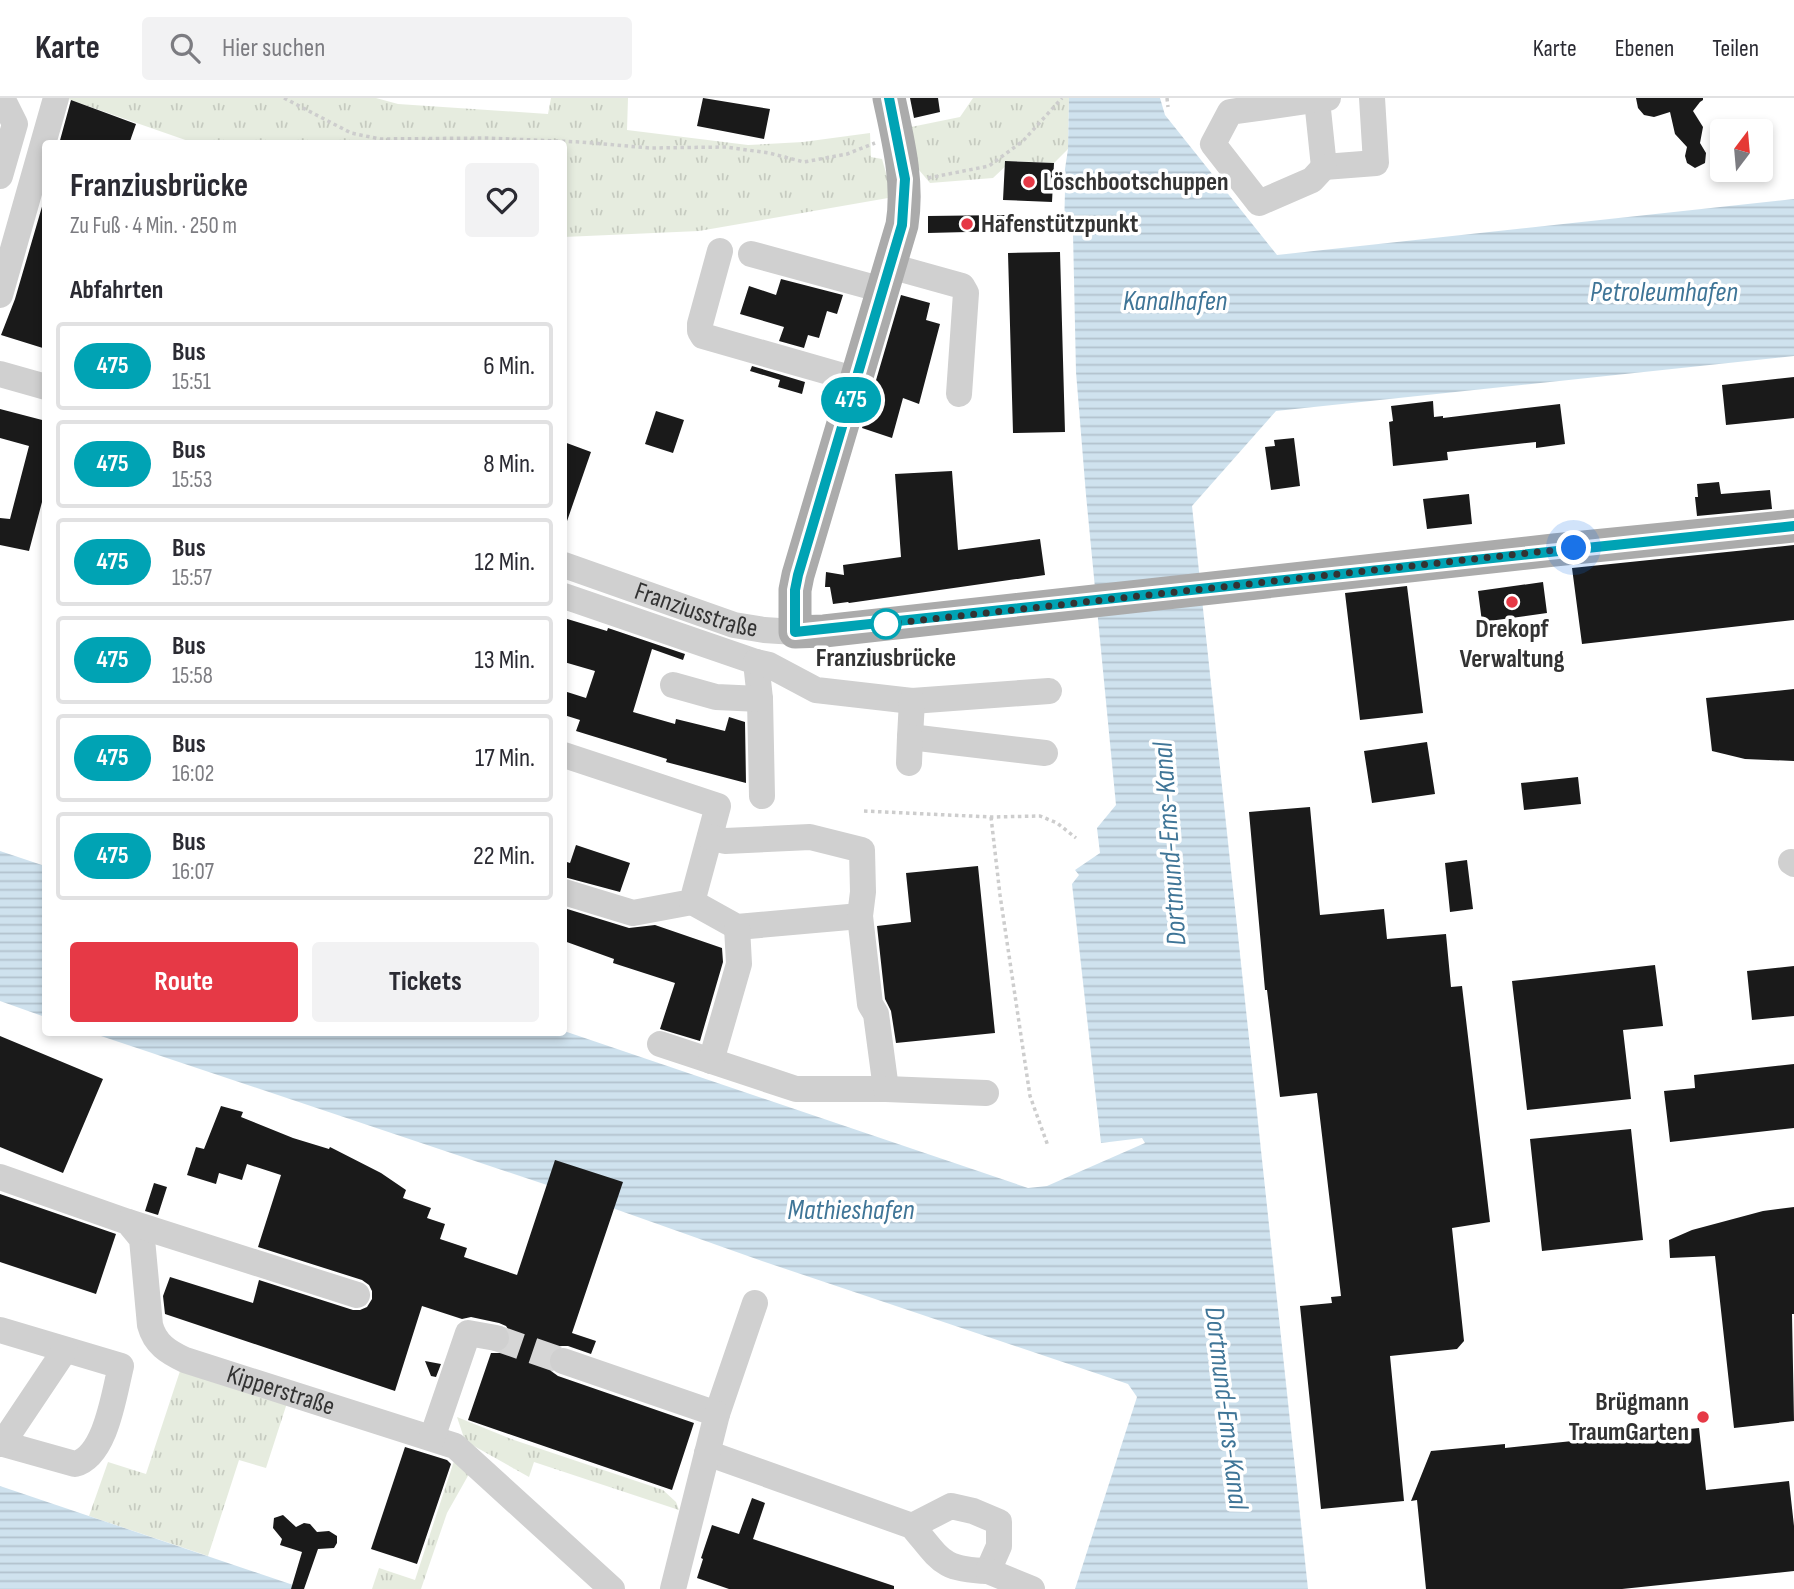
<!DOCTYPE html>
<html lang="de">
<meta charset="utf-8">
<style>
:root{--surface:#fff;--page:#f2f2f3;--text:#2b2b33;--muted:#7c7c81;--line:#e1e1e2;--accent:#e63946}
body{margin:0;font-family:"Sofia Sans Condensed",sans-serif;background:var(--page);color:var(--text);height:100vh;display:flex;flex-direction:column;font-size:26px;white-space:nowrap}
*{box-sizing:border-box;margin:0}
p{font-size:23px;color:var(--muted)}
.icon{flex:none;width:38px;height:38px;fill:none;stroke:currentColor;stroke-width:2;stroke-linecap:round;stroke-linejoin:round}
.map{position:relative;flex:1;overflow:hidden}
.sheet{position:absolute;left:42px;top:42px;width:525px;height:896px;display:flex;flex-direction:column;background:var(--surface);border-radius:7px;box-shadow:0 4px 10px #0003}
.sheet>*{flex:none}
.badge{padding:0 14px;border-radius:23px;font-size:24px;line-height:46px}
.needle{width:46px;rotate:16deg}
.controls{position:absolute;left:1710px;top:21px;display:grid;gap:14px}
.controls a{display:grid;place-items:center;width:63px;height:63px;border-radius:7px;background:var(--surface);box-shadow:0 4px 10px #0003;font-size:35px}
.you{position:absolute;width:35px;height:35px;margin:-18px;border:5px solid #fff;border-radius:50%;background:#1a73e8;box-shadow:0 0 0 10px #1a73e833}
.map>.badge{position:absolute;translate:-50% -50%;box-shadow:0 0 0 4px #fff}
h2{padding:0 28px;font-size:26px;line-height:63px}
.round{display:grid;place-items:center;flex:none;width:74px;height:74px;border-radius:7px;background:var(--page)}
.summary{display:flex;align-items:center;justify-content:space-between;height:119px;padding:0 28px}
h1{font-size:33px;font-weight:700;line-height:52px}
.primary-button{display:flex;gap:14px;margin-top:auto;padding:14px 28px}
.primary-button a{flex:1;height:80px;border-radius:7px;background:var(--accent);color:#fff;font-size:28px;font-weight:700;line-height:80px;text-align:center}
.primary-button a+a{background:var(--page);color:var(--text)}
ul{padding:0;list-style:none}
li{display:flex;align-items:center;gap:21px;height:88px;margin:0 14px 10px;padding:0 14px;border:4px solid var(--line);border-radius:7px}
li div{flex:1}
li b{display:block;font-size:26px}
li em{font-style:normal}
li .badge{min-width:77px;font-weight:700;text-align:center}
header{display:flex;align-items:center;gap:42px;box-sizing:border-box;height:98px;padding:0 35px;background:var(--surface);border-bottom:2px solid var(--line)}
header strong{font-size:33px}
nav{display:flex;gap:38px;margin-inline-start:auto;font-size:24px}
.search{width:490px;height:63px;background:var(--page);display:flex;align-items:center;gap:18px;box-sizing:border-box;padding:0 24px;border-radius:7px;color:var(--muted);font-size:26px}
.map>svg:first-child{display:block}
.grass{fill:url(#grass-tufts)}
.water{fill:url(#water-rules)}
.building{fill:#1a1a1a}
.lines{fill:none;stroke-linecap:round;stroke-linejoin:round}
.minor-tunnel{stroke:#d6d6d6;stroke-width:26;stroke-dasharray:26 13;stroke-linecap:butt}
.path{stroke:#cdcdcd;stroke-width:3.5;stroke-dasharray:3.5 3.5;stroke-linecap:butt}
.minor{stroke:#d0d0d0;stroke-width:26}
.major{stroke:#ababab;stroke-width:33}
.line-casing{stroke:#fff;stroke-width:16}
.line{stroke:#00a3b4;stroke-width:10}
.walk{stroke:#333;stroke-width:7;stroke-dasharray:0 12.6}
.poi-dot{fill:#e63946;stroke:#fff;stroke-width:2.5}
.stop-dot{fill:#fff;stroke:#00a3b4;stroke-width:3.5}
.labels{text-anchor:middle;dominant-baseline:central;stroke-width:7;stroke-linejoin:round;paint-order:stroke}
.poi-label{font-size:26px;font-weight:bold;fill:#333;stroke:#fff;text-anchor:start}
.street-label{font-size:26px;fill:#333;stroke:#fff}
.stop-label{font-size:26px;font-weight:bold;fill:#333;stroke:#fff}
.water-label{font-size:28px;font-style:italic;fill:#3f7597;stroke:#fff}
</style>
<header>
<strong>Karte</strong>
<div class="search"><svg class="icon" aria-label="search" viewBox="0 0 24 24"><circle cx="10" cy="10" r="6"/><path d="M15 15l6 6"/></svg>Hier suchen</div>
<nav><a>Karte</a><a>Ebenen</a><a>Teilen</a></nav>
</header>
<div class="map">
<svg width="1794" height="1491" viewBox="0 0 1794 1491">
<defs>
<pattern id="grass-tufts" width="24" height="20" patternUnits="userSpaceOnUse" patternTransform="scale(1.75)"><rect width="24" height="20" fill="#e6ecdf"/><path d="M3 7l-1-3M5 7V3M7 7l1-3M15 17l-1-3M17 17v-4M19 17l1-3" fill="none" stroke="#c6cbc0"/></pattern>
<pattern id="water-rules" width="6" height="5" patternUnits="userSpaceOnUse" patternTransform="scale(1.75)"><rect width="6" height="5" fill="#cfe2ee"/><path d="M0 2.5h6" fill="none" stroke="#b2c2cd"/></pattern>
</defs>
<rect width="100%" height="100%" fill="#fff"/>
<path class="grass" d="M65,0H376L398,6L548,16L551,0H628L627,32L748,47L803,44L870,35L871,59L882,61L888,82V100L699,133L564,139V46H231L225,43L223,45H194Z
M973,0H1069L1068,51L1054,65L1011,63L993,80L930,85L919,72L911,29L960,19Z
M181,1270L287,1305L266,1370L239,1362L208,1458L89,1418L108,1364L146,1376Z
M457,1319L514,1342L663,1392L676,1404L679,1412L534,1364L529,1379L465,1343Z
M455,1360L469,1376L447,1415L421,1491H372L379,1470L415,1482Z"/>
<path class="water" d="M1069,0H1160L1165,17L1277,157L1794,101V258L1276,313L1192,408L1308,1491H1075L1137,1299L1128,1286L762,1163L553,1089L92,935L564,933L1028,1090L1047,1088L1145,1045L1142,1040L1101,1045L1072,786L1079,777L1075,772L1100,755L1097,730L1116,707L1086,397L1076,274L1073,135H1064L1065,92L1062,91L1068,51Z
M0,753L45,768V919L0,903Z
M0,1388L305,1491H0Z"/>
<path class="building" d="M703,0L770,11L764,41L697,28Z
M910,0H938L940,14L914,20Z
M1636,0H1703V2L1700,4L1693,13L1703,29L1700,45L1706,55L1705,65L1695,70L1687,65L1685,58L1687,49L1675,36L1670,14L1654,19L1644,17L1638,10Z
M71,2L136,26L129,46H59Z
M1005,63L1054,65L1052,104L1003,102Z
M46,95V251L1,237L15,201Z
M1006,117V133L928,135V118Z
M1060,154L1065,334L1013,335L1008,155Z
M781,181L843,197L837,216L827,213L819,240L808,237L804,250L779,243L784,229L740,216L749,188L776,197Z
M901,197L930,205L926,222L940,226L919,306L903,300L892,340L862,330Z
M752,268L805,284L802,296L778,289L780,282L750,273Z
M1794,279V320L1726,327L1722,287Z
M1433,303L1434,319L1443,318V320L1560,306L1565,346L1536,350V344L1447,354L1448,362L1393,368L1389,324L1393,323L1391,308Z
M0,311L46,323V389L29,453L0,447V420L10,421L29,348L0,340Z
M656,313L684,322L673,355L645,346Z
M1294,340L1300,388L1271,392L1265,349L1275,348L1274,342Z
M564,344L591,354L566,426H564Z
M952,373L958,452L1040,441L1045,477L849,505L848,504L833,506L830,489H825L826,474L844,477L843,467L901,459L895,376Z
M1719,384L1721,396L1770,392L1772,411L1697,418L1695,399H1698L1697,386Z
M1469,396L1472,426L1427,431L1423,401Z
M1794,447V522L1582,546L1572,470Z
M1543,484L1547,515L1482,524L1478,493Z
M1407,488L1423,615L1360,622L1345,495Z
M564,520L607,533L608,530L685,556L683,562L652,551L633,614L675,626L676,621L725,633L729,619L745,624L746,685L666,664L667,661L576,633L580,622L564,617V593L586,600L595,573L564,564Z
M1794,591V663L1745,661L1712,653L1706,600Z
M1427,644L1435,696L1372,705L1364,653Z
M1578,679L1581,706L1524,712L1521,685Z
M1310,709L1320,817L1384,811L1387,841L1446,836L1451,889L1462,888L1490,1124L1452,1130L1464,1243L1457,1251L1390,1258L1404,1403L1321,1411L1300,1208L1332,1205L1331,1199L1341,1198L1317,995L1280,999L1267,892H1265L1249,714Z
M576,747L630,765L620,794L564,779V763L570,765Z
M1467,762L1473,811L1450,814L1445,765Z
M978,768L995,935L896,945L891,913L885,901L877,828L911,824L906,775Z
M564,810L629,830L655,827L722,850L723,864L700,943L660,931L675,885L613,865L614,861L564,843Z
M1655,867L1663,928L1623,932L1631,1001L1527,1012L1512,883Z
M1794,868V918L1752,922L1747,873Z
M0,938L103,981L63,1075L0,1049Z
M1794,966V1030L1670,1044L1664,993L1695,990L1694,977Z
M221,1008L243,1014L241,1019L293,1040L329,1051L330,1049L381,1075L406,1092L403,1100L431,1110L427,1120L445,1126L440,1141L467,1150L464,1159L517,1177L555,1062L623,1084L572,1235L596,1243L591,1256L568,1248H559L552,1252L548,1257V1265L551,1273L558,1278L694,1325L672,1392L468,1322L491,1255H502L508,1251L511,1243L510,1234L506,1228L499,1225L471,1219L462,1221L422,1208L395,1293L165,1216L163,1198L170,1179L253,1205L259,1182L353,1212H360L367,1209L372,1201V1193L369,1187L362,1182L258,1149L281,1077L247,1066L242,1082L219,1075L216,1086L187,1077L196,1049L204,1051Z
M1631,1031L1643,1142L1542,1153L1530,1041Z
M154,1085L167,1089L158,1117L145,1113Z
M0,1096L116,1136L96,1196L0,1164Z
M1794,1109V1216H1792L1794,1323L1734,1330L1715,1158L1670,1160L1669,1142L1692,1132L1763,1113Z
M425,1263L441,1266L436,1279L431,1278Z
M1699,1330L1706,1392L1789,1383L1794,1428V1473L1622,1491H1426L1417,1402L1411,1403L1431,1353L1505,1346V1350Z
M405,1349L447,1362L451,1366L417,1466L371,1451Z
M752,1400L765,1405L753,1441L894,1488V1491H729L697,1480L703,1461L701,1460L712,1427L739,1436Z
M283,1417L296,1429L304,1425L310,1426L317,1434L329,1433L337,1438V1445L334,1450L318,1451L304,1491H291L302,1454L280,1447L282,1441L273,1430L274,1420Z"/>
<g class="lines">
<path class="minor-tunnel" d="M496,1240L563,1263"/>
<path class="path" d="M284,0L351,35L380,41L486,40L581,44L650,50L726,49L769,55L804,64L847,56L875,45
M1167,0L1168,9
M928,80L989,68L1023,43L1062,0
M864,713L991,719L1040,718L1057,725L1076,740
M991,719L1000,797L1030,998L1048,1048"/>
<g class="minor">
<path d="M1317,2L1324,69L1376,65L1372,0"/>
<path d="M1324,69L1312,82L1259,105L1213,46L1230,14L1328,0"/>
<path d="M0,78L15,26L2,0"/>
<path d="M720,153L700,226V233L703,238L857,282"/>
<path d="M751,156L883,192"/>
<path d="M890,168L962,188L966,195L959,296"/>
<path d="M0,197L56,0"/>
<path d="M0,276L46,289"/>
<path id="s1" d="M564,467L734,527L764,532L795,534"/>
<path d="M564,498L756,564L760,601L762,698"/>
<path d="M756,564L769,567L816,592L912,603L1049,593"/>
<path d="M673,587L716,599L760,601"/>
<path d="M912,603L910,639L1045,655"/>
<path d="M564,657L718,708L692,804L633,815L564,794"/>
<path d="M909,665L910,639"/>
<path d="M1791,764L1794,766"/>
<path d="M692,804L737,829L860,818"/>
<path d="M660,946L796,991H886L876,916L870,906L860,818L863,794L862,752L810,739L725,743L710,739"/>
<path d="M711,963L739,866L737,829"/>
<path d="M886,991L986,995"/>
<path id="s2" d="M0,1079L128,1124L142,1141L150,1227C155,1246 168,1254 185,1262L455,1348L612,1491"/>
<path d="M128,1124L357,1197"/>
<path d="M0,1232L121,1268C114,1296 106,1358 75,1366L0,1345"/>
<path d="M563,1263L717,1316L755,1205"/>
<path d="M432,1340L468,1235L496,1240"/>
<path d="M2,1346L65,1252"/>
<path d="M707,1355L912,1428L951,1408L973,1413L999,1424V1448L988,1473C941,1472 941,1462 912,1428"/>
<path d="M988,1473L1032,1491"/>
<path d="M673,1491L717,1316"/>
</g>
<path class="major" d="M889,0C898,42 909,84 902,127L798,477L795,492V534L824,533L1554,452L1794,428"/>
</g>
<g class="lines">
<defs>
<path id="line" d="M889,0L905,81L902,127L798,477L795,492V534L1794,428"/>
</defs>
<use href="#line" class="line-casing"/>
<use href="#line" class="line"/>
<path class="walk" d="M886,526L1574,450"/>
</g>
<g class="poi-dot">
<circle cx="1029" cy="84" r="7"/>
<circle cx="967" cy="126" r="7"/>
<circle cx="1512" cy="504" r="7"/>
<circle cx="1703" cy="1319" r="7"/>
</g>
<circle class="stop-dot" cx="886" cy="526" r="14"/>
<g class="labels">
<g class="poi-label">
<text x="1043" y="84">Löschbootschuppen</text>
<text x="981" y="126">Hafenstützpunkt</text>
<text x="1512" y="531" text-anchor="middle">Drekopf<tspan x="1512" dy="30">Verwaltung</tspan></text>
<text x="1689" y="1304" text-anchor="end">Brügmann<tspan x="1689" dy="30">TraumGarten</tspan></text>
</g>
<g class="street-label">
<text stroke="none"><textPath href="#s1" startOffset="140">Franziusstraße</textPath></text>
<text stroke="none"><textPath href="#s2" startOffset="396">Kipperstraße</textPath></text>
</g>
<g class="stop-label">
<text x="886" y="560">Franziusbrücke</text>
</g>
<g class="water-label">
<text x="1664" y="194">Petroleumhafen</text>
<text x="1175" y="203">Kanalhafen</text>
<text transform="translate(1170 746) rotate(-94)">Dortmund-Ems-Kanal</text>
<text x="851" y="1112">Mathieshafen</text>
<text transform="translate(1226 1310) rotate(83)">Dortmund-Ems-Kanal</text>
</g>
</g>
</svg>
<div class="controls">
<a><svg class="needle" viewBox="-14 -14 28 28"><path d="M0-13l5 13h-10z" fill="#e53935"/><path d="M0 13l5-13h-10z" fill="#7c7c81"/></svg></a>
</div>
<div class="you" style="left:1574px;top:450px"></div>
<b class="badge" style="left:851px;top:302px;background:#00a3b4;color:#fff">475</b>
<section class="sheet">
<div class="summary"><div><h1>Franziusbrücke</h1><p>Zu Fuß · 4 Min. · 250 m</p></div><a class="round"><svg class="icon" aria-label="heart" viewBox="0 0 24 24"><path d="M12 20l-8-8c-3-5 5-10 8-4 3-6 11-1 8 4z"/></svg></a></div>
<h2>Abfahrten</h2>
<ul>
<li><span class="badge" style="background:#00a3b4;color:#fff">475</span><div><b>Bus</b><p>15:51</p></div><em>6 Min.</em></li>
<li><span class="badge" style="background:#00a3b4;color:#fff">475</span><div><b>Bus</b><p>15:53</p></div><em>8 Min.</em></li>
<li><span class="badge" style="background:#00a3b4;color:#fff">475</span><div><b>Bus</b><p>15:57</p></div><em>12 Min.</em></li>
<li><span class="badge" style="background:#00a3b4;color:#fff">475</span><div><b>Bus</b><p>15:58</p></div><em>13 Min.</em></li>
<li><span class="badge" style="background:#00a3b4;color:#fff">475</span><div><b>Bus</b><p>16:02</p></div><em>17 Min.</em></li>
<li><span class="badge" style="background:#00a3b4;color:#fff">475</span><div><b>Bus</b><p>16:07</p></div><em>22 Min.</em></li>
</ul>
<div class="primary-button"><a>Route</a><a>Tickets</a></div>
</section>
</div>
